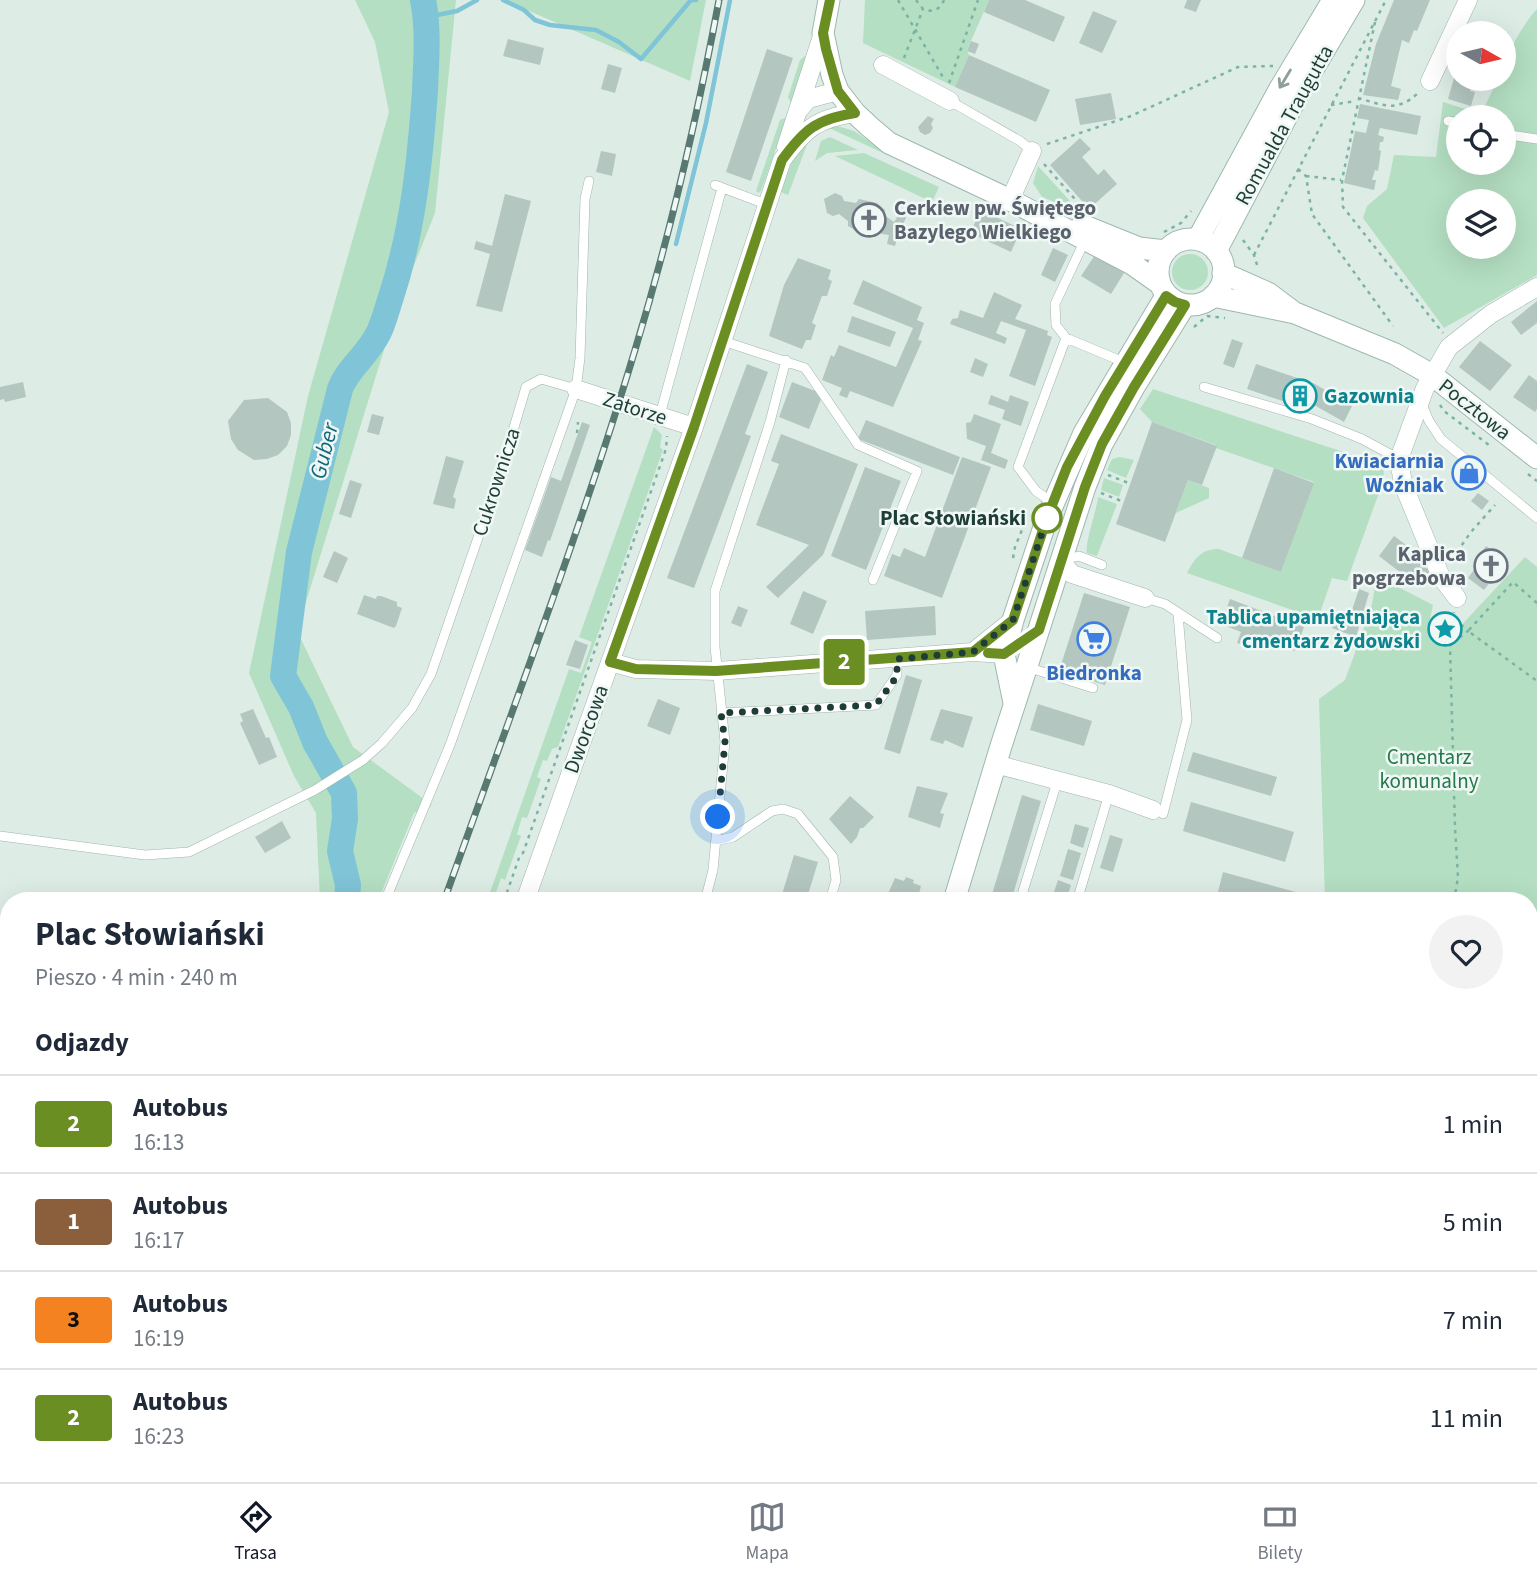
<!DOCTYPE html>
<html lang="pl">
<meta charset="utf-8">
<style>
:root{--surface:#fff;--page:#f2f2f3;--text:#1f2937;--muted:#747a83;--line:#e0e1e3;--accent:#111827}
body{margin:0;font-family:"Source Sans 3",sans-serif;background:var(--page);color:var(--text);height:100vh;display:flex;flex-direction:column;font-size:26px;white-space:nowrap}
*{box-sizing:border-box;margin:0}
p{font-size:23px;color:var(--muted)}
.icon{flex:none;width:38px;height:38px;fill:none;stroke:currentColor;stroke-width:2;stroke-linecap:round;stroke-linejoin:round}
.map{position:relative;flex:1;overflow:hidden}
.side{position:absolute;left:0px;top:892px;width:1538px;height:590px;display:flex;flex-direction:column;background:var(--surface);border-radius:28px 28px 0 0;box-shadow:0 7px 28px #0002}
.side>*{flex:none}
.badge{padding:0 14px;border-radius:5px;font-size:24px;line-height:46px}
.needle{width:46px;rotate:98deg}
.tools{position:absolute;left:1446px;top:21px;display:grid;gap:14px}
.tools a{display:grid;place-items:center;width:70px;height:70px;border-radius:50%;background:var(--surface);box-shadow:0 7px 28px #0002;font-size:35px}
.you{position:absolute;width:35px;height:35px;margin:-18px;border:5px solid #fff;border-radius:50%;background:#1a73e8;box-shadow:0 0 0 10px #1a73e833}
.map>.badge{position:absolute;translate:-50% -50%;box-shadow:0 0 0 4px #fff}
h2{padding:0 35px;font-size:26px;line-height:63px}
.round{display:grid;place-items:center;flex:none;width:74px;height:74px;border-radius:37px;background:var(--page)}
.head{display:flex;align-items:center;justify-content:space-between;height:119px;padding:0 35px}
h1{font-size:33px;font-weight:700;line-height:52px}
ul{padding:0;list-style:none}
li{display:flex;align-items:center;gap:21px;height:98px;padding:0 35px;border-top:2px solid var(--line)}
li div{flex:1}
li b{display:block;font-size:26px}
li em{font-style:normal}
li .badge{min-width:77px;font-weight:700;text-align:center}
.dock{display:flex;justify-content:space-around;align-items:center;height:98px;border-top:2px solid var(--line);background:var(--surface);font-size:19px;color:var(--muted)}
.dock a{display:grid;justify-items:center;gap:4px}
.dock .current{color:var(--accent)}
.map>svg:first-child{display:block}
.green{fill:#b4dfc2;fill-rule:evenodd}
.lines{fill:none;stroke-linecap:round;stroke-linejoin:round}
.stream{stroke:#80c4d7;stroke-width:4.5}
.river{stroke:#80c4d7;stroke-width:26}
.building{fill:#b3c6bf}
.lane-casing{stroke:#a1b4ae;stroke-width:10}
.street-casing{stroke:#a1b4ae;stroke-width:19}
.secondary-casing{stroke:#9cb8b0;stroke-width:23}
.path{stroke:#7bb3a4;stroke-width:2.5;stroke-dasharray:3.5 5;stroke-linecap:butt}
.lane{stroke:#fff;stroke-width:9}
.street{stroke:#fff;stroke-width:18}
.secondary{stroke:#fff;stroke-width:21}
.rail-casing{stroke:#587972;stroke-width:7}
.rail{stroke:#eff8f4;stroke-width:4.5;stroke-dasharray:13;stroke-linecap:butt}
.oneway{stroke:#8e9e9a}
.line-casing{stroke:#fff;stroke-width:16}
.line{stroke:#6b8e23;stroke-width:10}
.walk{stroke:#1e3d36;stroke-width:7;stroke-dasharray:0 12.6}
.stop-dot{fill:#fff;stroke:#6b8e23;stroke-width:3.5}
.labels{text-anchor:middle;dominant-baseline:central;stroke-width:5;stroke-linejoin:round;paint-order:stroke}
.street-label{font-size:21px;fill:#1e3d36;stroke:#eff8f4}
.worship-label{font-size:21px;font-weight:bold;fill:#5b616d;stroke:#eff8f4;text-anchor:start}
.culture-label{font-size:21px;font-weight:bold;fill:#0d838f;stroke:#eff8f4;text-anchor:start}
.shop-label{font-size:21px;font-weight:bold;fill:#366cbe;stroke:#eff8f4;text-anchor:end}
.stop-label{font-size:21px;font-weight:bold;fill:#1e3d36;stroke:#eff8f4;text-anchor:end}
.park-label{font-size:21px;fill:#247849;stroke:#eff8f4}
.water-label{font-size:23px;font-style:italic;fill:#12667e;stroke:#eff8f4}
</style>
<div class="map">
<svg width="1537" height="1482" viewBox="0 0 1537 1482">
<rect width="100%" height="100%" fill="#deece6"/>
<path class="green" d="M355,0H456L435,213L397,308L297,631L353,747L432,805L414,813L378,901H320L316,813L294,776L249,673L308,396L389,112L375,42Z
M504,0H706L690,81Z
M865,0H989L967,50L969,55L955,87L863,43Z
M1537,9V275L1444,328L1363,218L1367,206L1387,189L1394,155L1436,157L1443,102L1481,114L1498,79H1503C1503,58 1523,24 1537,9ZM1458,117H1503V163H1458ZM1458,201H1503V247H1458Z
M805,56L807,57L791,103L788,97L800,60Z
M787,117L761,191L758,193L756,191L780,120Z
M834,125L854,131L894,158L827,127Z
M830,137L858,150L827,153L815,161L821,141Z
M808,142L788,195L781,192C787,173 792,155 808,142Z
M864,153L939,187L932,202L835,156Z
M1038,166L1080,212L1042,197L1033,183Z
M1172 272a18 18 0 1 1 36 0a18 18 0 1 1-36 0Z
M1153,389L1383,465L1384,479L1347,581L1332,578L1318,619L1187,573C1195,558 1201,549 1219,549L1281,572L1314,482L1216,448V445L1152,422L1140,409Z
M654,427L662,435L660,447L663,450L558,747L552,749L547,761L543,760L537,777L541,779L527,818L522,817L517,834L521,836L505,880L501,878L493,901H487L569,669L581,673L592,642L579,637Z
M1120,457L1134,460L1126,478L1107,470L1112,459Z
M1104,478L1123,485L1119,497L1101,490Z
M1188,480L1209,488V498L1176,513Z
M1098,497L1117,504L1097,556L1087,553C1084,546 1097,509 1098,497Z
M1525,557L1537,567V1313L1530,1312V901H1325L1319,699L1345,680L1371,609L1377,576L1433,605L1429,623L1455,632Z"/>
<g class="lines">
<path class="stream" d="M503,0L524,10L535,20L550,25L596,30L619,42L641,59L691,0H696
M427,17L457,11L477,0
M676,244L706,123L730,0"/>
<path class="river" d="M347,901L348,885L340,851L345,819L344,793L315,742L301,707L283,676L299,552L340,389C347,369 368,355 379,332C384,321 387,309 391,297C413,230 420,161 425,91C426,60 429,31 423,0
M0,1299L9,1291"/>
</g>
<path class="building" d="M989,0H1025L1065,17L1054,42L984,12Z
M1187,0H1201L1196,12L1184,8Z
M1394,0H1430L1417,31L1414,30L1409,43L1402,40L1391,86L1401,89L1398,100L1363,95L1376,44Z
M1093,11L1117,21L1102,53L1079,43Z
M508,39L544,48L540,65L503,56Z
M971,41L979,44L975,54L967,51Z
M767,49L793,58L751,181L726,172Z
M969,55L1050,90L1036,122L955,87Z
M608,64L622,68L615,93L601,89Z
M1454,78L1472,84L1470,91L1475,92L1471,106L1448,99Z
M1111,93L1116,119L1080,125L1075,99Z
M1360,104L1421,116L1417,135L1380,128L1378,135L1384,137L1383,142H1380L1379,150L1381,151L1378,171L1375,170L1372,180H1376L1374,190L1344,183L1355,131L1366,133L1369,120L1357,118Z
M928,116L934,119L931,124L933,128L930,133L925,135L920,132L918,127Z
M1080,138L1091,149L1082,157L1098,175L1104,169L1117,184L1089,209L1050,165Z
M601,151L616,154L612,176L596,172Z
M835,193L842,196L844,201L856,203L859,199L877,203L885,210L884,215L894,222L900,213L906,218L903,224L909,229L904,240L897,239L895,246L887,244L889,235L877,233L874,237L863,235L848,226V221L839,214L833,216L827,213L824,199Z
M505,194L531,201L502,312L476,306L490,254L474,249L476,241L492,246Z
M981,210L1021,229L1011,252L970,233Z
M1053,248L1068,255L1055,282L1041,275Z
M1095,255L1124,273L1111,294L1081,276Z
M798,258L831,270L828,279L832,281L827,296H822L812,323L816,325L811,340H806L802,349L769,336L784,285Z
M863,280L922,307L917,320L924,323L918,340L922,341L893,407L850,391L847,398L839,395L842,388L822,380L831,355L834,357L839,345L896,367L913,328L853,304Z
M994,292L1022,305L1015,319L1048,331L1047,335L1052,337L1035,386L1009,376L1026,330L1001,321L996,333L1007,338L1005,344L950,324L952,319L958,318L960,310L983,318Z
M1537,301V323L1521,335L1511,322Z
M852,316L896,332L890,347L847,332Z
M1232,339L1243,343L1234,368L1223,364Z
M1480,341L1512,365L1490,391L1459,367Z
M975,358L988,364L983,377L970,372Z
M747,364L768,372L745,434L751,436L694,588L667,578Z
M1256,364L1315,384L1352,406L1344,422L1309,402L1306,409L1247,389Z
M1529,375L1537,381V409L1535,412L1513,397Z
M23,382L26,397L5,402L4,399L0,400V387Z
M792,382L823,394L809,429L779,417Z
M991,395L1008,402L1010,395L1029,402L1021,426L1002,419L1005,410L988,404Z
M268,398L287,412L291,423V435L287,446L278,455L267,459L254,460L238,450L231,439L228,421L244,400Z
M372,414L384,417L379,435L367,432Z
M974,414L1001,424L991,453L1008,460L1005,469L981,460L986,446L967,439L966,423L971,422Z
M866,420L960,457L953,475L858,439Z
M582,422L590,425L550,541L548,540L542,557L525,550L551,477L561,481Z
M1152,422L1217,446L1202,485L1188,480L1165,542L1116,524Z
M781,434L858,464L823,555L778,598L766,587L809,545L756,525L779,464L771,461Z
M446,456L464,461L453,497L456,499L454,509L433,504Z
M962,457L991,467L942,598L884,576L892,554L900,557L904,548L925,557Z
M865,467L901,481L866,570L831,556Z
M1274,468L1314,483L1281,572L1242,558Z
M350,480L362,484L351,518L339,514Z
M1478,493L1489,501L1482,510L1471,501Z
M1394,536L1406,545L1403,550L1430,571L1418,586L1379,556Z
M1486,546L1509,562L1502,572L1499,570L1484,590L1468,578L1482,559L1479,556Z
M334,551L348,558L337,583L323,577Z
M1359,589L1369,593L1356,637L1332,628L1337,615L1349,619Z
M803,591L827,601L813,634L790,624Z
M1084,593L1130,607L1105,685L1059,671Z
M364,595L376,599L377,596H381L397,602V606L402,608L396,626L394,628L357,614Z
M1230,599L1304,627L1295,651L1252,635L1247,646L1237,643L1241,632L1221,624Z
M738,606L748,610L741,627L731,623Z
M935,606L936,635L867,640L865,611Z
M575,640L588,645L580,669L566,665Z
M906,675L922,680L900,754L884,749Z
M658,699L680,708L670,735L647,726Z
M1038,704L1092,721L1084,746L1030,730Z
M253,709L266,738L269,737L277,757L259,765L240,723L243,721L240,714Z
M941,709L973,717L963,748L945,740L943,744L930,740Z
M1193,752L1277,777L1271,796L1187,771Z
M917,786L948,793L940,813L944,814L940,828L908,817Z
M1022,795L1041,801L1011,901H990Z
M850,796L874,817L863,828H860L857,837L851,844L829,819Z
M1191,802L1294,832L1285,862L1183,831Z
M282,821L291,838L265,853L255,837Z
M1075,824L1089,828L1083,848L1070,843Z
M1110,835L1123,839L1113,872L1100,868Z
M1068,849L1081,853L1073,880L1060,876Z
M794,855L818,862L806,901H780Z
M1223,872L1303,894L1301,901H1253L1218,892Z
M906,877L914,880L913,883L921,886L917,901H904L887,896L895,878L904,881Z
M1058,880L1071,885L1066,901H1051Z
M166,895L197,897V901H165Z
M395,1474H408L406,1482H393Z
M721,1474H767L765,1482H733L734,1478Z
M943,1474H977V1482H942Z
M1002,1474H1092V1482H1002Z
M1177,1474H1195V1475L1177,1477Z"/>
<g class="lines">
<defs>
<path id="lane" d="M950,101L1020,141L1032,151
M1448,121L1458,123
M1503,134L1537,139
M715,185L768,205
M1066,338L1056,325L1055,304L1085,240
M723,341L805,368L858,445L917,471L873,580
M1204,387L1312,419L1362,439L1399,459
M1421,402L1429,421L1441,439L1537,518
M660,415L722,188
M1053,503L1036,491L1018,467L1066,338L1126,363
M1063,560L1079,556L1102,565
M1145,598L1165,604L1217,638
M1027,667L1093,688
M721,713L876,705L897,675V659
M1163,814L1187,720L1178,614
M0,836L145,855L189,852L315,790L363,760L382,743L412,708L431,674L501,471L526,387L541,379L576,389
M716,841L733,837L772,811L783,809L798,814L833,857L836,880L830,901
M385,901L450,745L576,389L580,358L585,199L589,181
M705,901L713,870L725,742L715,647V591L770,422L786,360
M1020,901L1058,779
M1077,901L1109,794
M550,1474L582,1481
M1098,1474V1482
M143,1482L146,1474
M888,1482L890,1474
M1432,1482L1435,1474"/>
<path id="street" d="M883,65L950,101
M1430,81L1468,0
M799,110L808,99L838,91
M786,147L823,33
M1010,200L1032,151
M576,389L694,427
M1061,561L1072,574L1145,598
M1457,598L1441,577L1403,484L1399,459L1425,388L1449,347L1491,314L1537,287
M973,652L1013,620
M610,662L636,669L717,671L973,652L1004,654
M995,764L1109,794L1153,810
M525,901L694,427L782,160C804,130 816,118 855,113
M803,1474L834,1482
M1153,1474V1482
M354,1482L357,1474
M447,1482V1474"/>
<path id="secondary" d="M829,0L823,33L832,75L838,91L855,113L870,127L889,143L1010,200L1132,264L1159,283
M1082,225L1139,248L1166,251
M1198,239L1279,90L1333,0
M1158 272a33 33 0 1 1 66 0a33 33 0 1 1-66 0Z
M1216,251L1299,93L1354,0
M1223,273L1268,293L1292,311
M1213,296L1295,313L1395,354L1432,375L1537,458
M1014,703L1004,654L1013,620L1047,518L1084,433L1166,296
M954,901L1001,746L1085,487L1102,444L1134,387L1185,305
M800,1482L802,1474"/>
</defs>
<use href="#lane" class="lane-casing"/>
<use href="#street" class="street-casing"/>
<use href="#secondary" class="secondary-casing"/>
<path class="path" d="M898,0L944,79
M916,0L923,9C932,13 940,10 944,0
M1375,22L1342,180L1343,207L1443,333
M904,58L923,9
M949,83L978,0
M1358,98C1383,105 1397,113 1418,93
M1331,105L1356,101
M1047,144L1131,116L1238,67L1273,66
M1044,164L1081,206
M1298,169L1306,176L1312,214L1393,326
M1306,176L1341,180
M1164,232L1181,223L1191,211
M1243,240L1254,255L1258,268
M1254,255L1386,0
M1194,327L1207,316L1225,318
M1440,405L1444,411L1489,445
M577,433L578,422
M1528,474L1537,481
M1108,475L1131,484
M1101,493L1124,502
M1013,558L1015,547L1024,525
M1452,559L1471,532L1495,505
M1537,603L1513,582L1468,631L1537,681
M1429,623L1450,645L1468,631L1453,617
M504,901L520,855L523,853L666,449L667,436
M1454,901L1458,877L1455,828L1450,645L1454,612
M1530,1065L1537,1066
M1530,1297L1537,1264
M1530,1411L1537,1406
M220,1482L223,1474
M233,1482L236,1474
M256,1482L259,1474
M269,1482L272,1474
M427,1482L428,1474"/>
<use href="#lane" class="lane"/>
<use href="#street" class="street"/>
<use href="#secondary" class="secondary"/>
<defs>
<path id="rail" d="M444,901C509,718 579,536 635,350C670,235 697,118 719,0
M239,1482L242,1474"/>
</defs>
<use href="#rail" class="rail-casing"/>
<use href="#rail" class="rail"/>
</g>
<defs><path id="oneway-shaft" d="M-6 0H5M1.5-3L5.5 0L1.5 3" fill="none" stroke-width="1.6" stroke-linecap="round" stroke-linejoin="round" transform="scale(1.75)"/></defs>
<use class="oneway" href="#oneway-shaft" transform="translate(1285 79) rotate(121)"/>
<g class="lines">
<defs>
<path id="line" d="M830,0L823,33L826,49L838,91L855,113C816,119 804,130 782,160L694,427L610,662L636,669L716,671L973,652L1013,620L1047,518L1067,467L1105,396L1166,296L1175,302L1185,305L1134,387L1102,444L1085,487L1039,630L1004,654L988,653"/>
</defs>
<use href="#line" class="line-casing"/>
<use href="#line" class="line"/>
<path class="walk" d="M718,817L725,742L721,713L876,705L897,676V659L973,652L1013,620L1047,518"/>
</g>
<defs>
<symbol id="church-ring" viewBox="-11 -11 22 22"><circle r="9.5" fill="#eff8f4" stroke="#6b7280" stroke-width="1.5"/><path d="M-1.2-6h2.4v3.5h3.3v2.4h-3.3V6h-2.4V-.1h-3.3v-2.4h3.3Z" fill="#6b7280"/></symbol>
<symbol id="building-ring" viewBox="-11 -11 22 22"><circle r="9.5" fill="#eff8f4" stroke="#0f9aa8" stroke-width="1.5"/><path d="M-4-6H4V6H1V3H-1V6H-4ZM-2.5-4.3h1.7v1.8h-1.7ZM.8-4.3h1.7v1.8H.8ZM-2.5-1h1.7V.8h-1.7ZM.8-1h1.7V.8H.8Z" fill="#0f9aa8"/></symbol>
<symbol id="shop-ring" viewBox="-11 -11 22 22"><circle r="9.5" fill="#eff8f4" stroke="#3f7fe0" stroke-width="1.5"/><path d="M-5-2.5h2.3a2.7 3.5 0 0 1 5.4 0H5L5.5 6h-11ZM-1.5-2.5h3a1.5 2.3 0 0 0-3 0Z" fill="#3f7fe0"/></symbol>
<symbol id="sight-ring" viewBox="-11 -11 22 22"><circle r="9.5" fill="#eff8f4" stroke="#0f9aa8" stroke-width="1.5"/><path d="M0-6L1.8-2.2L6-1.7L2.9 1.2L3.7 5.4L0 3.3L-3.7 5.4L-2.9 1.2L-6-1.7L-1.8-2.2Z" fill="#0f9aa8"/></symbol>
<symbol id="supermarket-ring" viewBox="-11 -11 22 22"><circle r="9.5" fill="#eff8f4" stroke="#3f7fe0" stroke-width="1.5"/><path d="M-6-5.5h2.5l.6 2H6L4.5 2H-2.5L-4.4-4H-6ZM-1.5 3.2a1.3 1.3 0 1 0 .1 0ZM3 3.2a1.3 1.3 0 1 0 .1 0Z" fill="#3f7fe0"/></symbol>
</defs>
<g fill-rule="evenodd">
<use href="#church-ring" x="850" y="201" width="38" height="38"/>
<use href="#building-ring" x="1281" y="377" width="38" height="38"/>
<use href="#shop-ring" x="1450" y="454" width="38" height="38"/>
<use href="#church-ring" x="1472" y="547" width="38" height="38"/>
<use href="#sight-ring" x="1426" y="610" width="38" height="38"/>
<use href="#supermarket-ring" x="1075" y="620" width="38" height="38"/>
</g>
<circle class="stop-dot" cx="1047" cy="518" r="14"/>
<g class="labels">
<g class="street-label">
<text transform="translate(1284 125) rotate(-61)">Romualda Traugutta</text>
<text transform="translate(635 408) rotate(18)">Zatorze</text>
<text transform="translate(1475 409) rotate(38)">Pocztowa</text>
<text transform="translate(496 482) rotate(-72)">Cukrownicza</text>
<text transform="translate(586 729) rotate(-70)">Dworcowa</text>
</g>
<g class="worship-label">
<text x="894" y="208">Cerkiew pw. Świętego<tspan x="894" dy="24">Bazylego Wielkiego</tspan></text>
<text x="1466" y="554" text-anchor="end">Kaplica<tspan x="1466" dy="24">pogrzebowa</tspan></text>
</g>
<g class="culture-label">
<text x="1324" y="396">Gazownia</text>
<text x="1420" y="617" text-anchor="end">Tablica upamiętniająca<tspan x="1420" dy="24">cmentarz żydowski</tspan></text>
</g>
<g class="shop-label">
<text x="1444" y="461">Kwiaciarnia<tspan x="1444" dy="24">Woźniak</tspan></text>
<text x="1094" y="673" text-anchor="middle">Biedronka</text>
</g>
<g class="stop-label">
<text x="1026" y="518">Plac Słowiański</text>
</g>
<g class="park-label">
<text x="1429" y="757">Cmentarz<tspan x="1429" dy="24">komunalny</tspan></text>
</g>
<g class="water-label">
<text transform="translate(324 451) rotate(-76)">Guber</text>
</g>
</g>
</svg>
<div class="tools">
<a><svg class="needle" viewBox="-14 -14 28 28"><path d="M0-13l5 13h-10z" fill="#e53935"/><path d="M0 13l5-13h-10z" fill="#747a83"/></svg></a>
<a><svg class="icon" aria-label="locate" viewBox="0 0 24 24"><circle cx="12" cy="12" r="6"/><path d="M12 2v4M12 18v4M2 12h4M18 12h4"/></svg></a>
<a><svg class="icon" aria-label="layers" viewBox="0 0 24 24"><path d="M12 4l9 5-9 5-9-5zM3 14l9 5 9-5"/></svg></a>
</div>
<div class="you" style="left:718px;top:817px"></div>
<b class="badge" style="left:844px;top:662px;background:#6b8e23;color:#fff">2</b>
<section class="side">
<div class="head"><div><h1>Plac Słowiański</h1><p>Pieszo · 4 min · 240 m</p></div><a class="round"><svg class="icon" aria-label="heart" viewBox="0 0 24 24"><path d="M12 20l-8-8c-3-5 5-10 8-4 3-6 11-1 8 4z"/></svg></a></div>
<h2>Odjazdy</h2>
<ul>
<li><span class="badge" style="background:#6b8e23;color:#fff">2</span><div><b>Autobus</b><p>16:13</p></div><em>1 min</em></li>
<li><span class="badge" style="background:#8b5e3c;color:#fff">1</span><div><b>Autobus</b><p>16:17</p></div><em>5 min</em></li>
<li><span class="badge" style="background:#f58220;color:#111">3</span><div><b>Autobus</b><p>16:19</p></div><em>7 min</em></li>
<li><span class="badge" style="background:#6b8e23;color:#fff">2</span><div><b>Autobus</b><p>16:23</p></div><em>11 min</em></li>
</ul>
</section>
</div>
<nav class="dock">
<a class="current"><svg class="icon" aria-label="directions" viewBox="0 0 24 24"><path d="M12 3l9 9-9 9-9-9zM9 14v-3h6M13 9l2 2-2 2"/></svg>Trasa</a>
<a><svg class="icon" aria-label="map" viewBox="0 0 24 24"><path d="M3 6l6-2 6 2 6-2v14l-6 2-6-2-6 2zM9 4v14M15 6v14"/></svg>Mapa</a>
<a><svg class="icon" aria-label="tickets" viewBox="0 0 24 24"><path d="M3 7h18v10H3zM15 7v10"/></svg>Bilety</a>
</nav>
